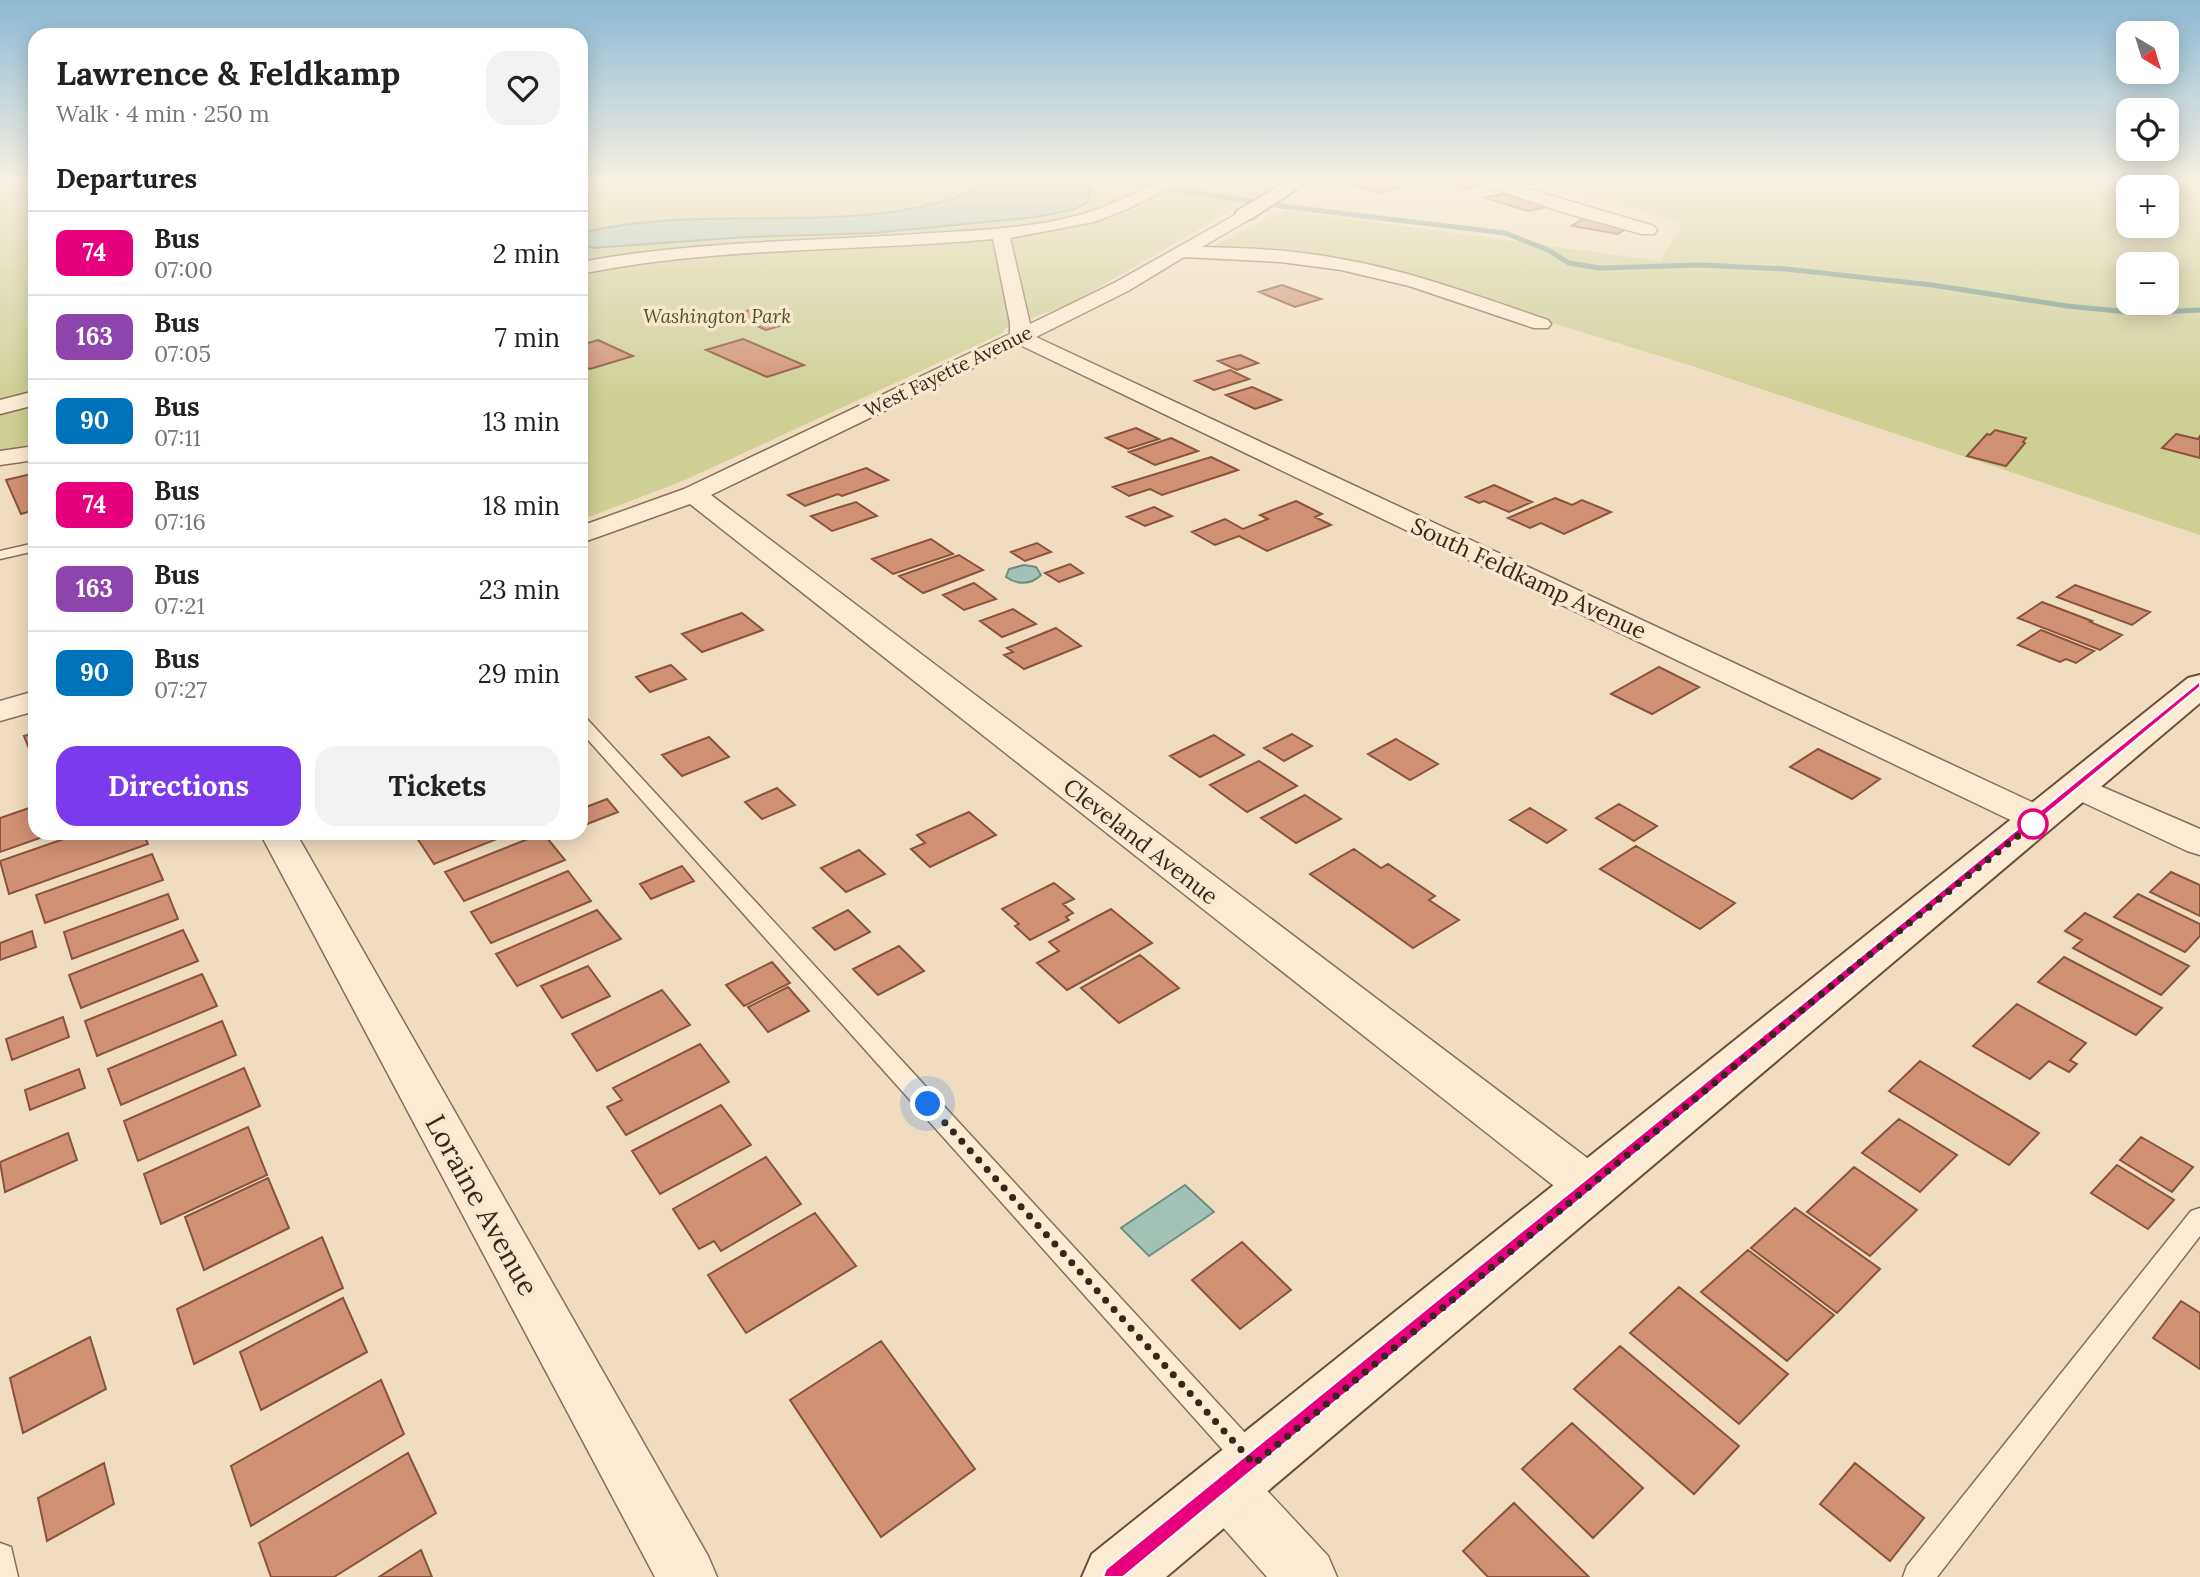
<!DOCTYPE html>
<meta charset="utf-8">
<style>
:root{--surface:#fff;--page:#f2f2f2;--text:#222;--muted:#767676;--line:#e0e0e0;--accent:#7c3aed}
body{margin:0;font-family:Lora,serif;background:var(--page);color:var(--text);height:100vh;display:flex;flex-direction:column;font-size:26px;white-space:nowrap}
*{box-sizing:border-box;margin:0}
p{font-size:23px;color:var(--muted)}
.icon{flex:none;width:38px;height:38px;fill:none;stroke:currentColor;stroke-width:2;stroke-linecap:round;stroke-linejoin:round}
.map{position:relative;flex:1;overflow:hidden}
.drawer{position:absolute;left:28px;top:28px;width:560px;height:812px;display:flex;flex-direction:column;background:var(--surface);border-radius:21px;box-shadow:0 4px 18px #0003}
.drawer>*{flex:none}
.badge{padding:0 14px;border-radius:10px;font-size:24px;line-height:46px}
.needle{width:46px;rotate:142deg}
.buttons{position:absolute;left:2116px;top:21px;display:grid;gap:14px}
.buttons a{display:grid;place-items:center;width:63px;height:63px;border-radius:14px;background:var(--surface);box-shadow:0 4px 18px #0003;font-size:35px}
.you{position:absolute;width:35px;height:35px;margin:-18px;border:5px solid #fff;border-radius:50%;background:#1a73e8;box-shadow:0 0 0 10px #1a73e833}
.map>.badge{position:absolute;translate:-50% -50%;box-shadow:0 0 0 4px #fff}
h2{padding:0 28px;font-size:26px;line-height:63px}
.round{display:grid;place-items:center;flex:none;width:74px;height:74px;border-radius:21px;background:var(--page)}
.head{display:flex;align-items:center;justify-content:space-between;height:119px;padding:0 28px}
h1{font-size:33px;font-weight:800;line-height:52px}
.button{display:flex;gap:14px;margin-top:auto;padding:14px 28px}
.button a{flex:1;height:80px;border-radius:21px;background:var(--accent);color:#fff;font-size:28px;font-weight:800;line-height:80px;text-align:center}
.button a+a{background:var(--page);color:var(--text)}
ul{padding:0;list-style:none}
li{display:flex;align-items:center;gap:21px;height:84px;padding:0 28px;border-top:2px solid var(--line)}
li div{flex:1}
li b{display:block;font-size:26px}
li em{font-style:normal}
li .badge{min-width:77px;font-weight:700;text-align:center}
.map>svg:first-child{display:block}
.green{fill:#cdcf93;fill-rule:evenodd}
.water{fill:#a3c2b6;stroke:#699083;stroke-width:2}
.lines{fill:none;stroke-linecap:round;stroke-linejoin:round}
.stream{stroke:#699083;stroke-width:5}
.building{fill:#d19173;stroke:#8a533b;stroke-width:2}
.lane-casing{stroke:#8a6d56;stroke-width:3}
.street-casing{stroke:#8a6d56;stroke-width:3}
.secondary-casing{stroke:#6c4e3a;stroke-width:4}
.lane{fill:#fbebd3;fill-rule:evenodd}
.street{fill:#fbebd3;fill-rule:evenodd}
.secondary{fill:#fbebd3;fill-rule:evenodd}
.line{fill:#e6007e;stroke:#fff;stroke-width:2}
.walk{stroke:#39271c;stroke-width:7;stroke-dasharray:0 12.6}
.stop-dot{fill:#fff;stroke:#e6007e;stroke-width:3.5}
.labels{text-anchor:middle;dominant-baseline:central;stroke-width:7;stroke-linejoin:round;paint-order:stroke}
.far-park-label{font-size:19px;font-style:italic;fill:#4e5621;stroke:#f7e8cf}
.far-street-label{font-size:19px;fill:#39271c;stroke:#f7e8cf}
.street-label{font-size:23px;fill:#39271c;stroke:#f7e8cf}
.near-street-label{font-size:28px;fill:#39271c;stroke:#f7e8cf}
</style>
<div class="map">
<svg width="2200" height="1577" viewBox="0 0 2200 1577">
<rect width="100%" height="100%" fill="#f0ddbf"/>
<path class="green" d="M0,180H35V444L0,451Z
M581,180H1283L1079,299C1054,311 1029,318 1004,329L1003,333L685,480L581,520Z
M1603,180H2200V535L1692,366L1355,262L1213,246L1285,210L1660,261L1682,224L1567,189ZM2128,187H2166V226H2128ZM2128,264H2166V303H2128Z"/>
<path class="water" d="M979,180H1085L1090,191L1087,202L1075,209L1036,217L874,233L745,237L593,248L581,244V233C710,201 854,240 977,190Z
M1024,565L1036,567L1041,575C1031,585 1017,585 1006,577L1009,569Z
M1185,1185L1214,1212L1149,1256L1121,1228Z"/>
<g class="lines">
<path class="stream" d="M1121,181L1281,206L1505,233L1548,250L1569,263L1599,268L1701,265L1786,269L1932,285L2067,306L2139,313L2200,310"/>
</g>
<path class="building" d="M1371,180L1399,188L1380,193L1350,184Z
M1461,180L1480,185L1467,189L1447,184Z
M1503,194L1547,207L1528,211L1485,198Z
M1582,219L1628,227L1618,234L1572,226Z
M1282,285L1321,299L1295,307L1259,292Z
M757,308L790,323L766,330L732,315Z
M743,339L804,365L767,377L706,350Z
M598,340L633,356L590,369L581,365V345Z
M1240,355L1258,363L1237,370L1218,361Z
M1230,370L1249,379L1214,390L1195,381Z
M1252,387L1281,400L1255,409L1226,395Z
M1136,428L1159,439L1128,449L1106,438Z
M1995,430L2026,438L2023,442L2025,443L2006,466L1967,456L1987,434L1990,435Z
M2176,434L2198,439L2200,436V458L2162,448Z
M1171,438L1198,451L1155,465L1129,452Z
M1211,457L1238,470L1162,495L1150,489L1129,496L1113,487Z
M866,468L888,480L842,496L838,494L805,506L788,495Z
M35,473V510L21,514L6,480Z
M1494,485L1532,502L1509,512L1484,501L1479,503L1466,497Z
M1555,498L1572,505L1582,500L1611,512L1564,534L1541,523L1530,528L1508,518Z
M1296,501L1322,514L1315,517L1331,525L1267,551L1239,536L1215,545L1192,532L1225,519L1243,529L1268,519L1260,515Z
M856,502L877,516L832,531L811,516Z
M1154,507L1172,516L1145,526L1127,517Z
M931,539L953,554L893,574L872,559Z
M1037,543L1051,552L1025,561L1011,552Z
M959,555L983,570L923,593L899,576Z
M1070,564L1083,573L1059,582L1045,573Z
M974,583L996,599L964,610L943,595Z
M2075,585L2150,612L2132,625L2057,597Z
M2042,602L2092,621L2090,622L2122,635L2100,650L2018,618Z
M1013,609L1036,624L1002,637L980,621Z
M742,613L763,630L702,652L682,634Z
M1056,628L1081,646L1024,669L1004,655L1013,652L1007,648Z
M2041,630L2094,651L2076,663L2066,659L2060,662L2018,645Z
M671,665L686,679L650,692L636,677Z
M1659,667L1699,687L1652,714L1611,694Z
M35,733V760L34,761L24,736Z
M1292,734L1312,746L1284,761L1264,748Z
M1214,735L1244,755L1200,777L1170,756Z
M709,737L729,757L682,776L662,755Z
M1396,739L1438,764L1410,780L1368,754Z
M1818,749L1880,779L1852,799L1790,767Z
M1259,761L1297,786L1247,812L1210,785Z
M777,788L795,805L762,819L745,802Z
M1305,795L1341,819L1296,843L1261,818Z
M607,799L618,812L582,826L581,809Z
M1619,804L1657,826L1634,841L1596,818Z
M35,806V833H54L0,852V818Z
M1530,808L1566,830L1547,843L1510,820Z
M969,812L996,835L930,867L911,849L925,843L917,835Z
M81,833H143L148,844L9,894L0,861Z
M430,833H512L434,864L417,838Z
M543,833L565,860L464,901L445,872Z
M1636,846L1735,903L1700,929L1600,869Z
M1354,849L1381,868L1388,864L1435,896L1429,900L1459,920L1413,948L1310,874Z
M859,850L885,874L846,892L821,868Z
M152,854L163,880L45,923L36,895Z
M682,866L694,881L651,899L640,884Z
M568,871L591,901L491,943L471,912Z
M2171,872L2200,885V916L2150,892Z
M1054,883L1074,899L1063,904L1073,913L1066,917L1069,920L1030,940L1015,926L1019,924L1002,909Z
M168,894L178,919L72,959L64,932Z
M2138,894L2200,924V936L2185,952L2114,917Z
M1111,909L1152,943L1067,990L1037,963L1059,951L1049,942Z
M597,910L621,939L517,986L496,954Z
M848,910L870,932L835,950L813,928Z
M2085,913L2189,966L2161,995L2073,948L2082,940L2065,931Z
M183,930L198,961L81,1008L69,975Z
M32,931L36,947L0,960V943Z
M899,946L924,971L878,995L853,969Z
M1140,955L1179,988L1119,1023L1081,988Z
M2064,957L2162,1008L2136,1035L2038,982Z
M772,962L790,983L744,1006L726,985Z
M588,966L610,996L562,1018L541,986Z
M202,974L217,1006L97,1056L85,1021Z
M788,987L809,1011L768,1032L748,1007Z
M662,990L690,1025L597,1071L572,1034Z
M2017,1004L2086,1043L2070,1060L2077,1064L2069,1072L2049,1061L2030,1079L1973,1046Z
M63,1017L69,1037L12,1060L6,1039Z
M222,1021L236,1055L121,1105L108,1069Z
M700,1044L729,1082L626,1135L607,1107L622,1100L613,1088Z
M1920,1061L2039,1133L2009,1165L1889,1091Z
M244,1068L260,1106L138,1161L124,1121Z
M79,1069L85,1088L30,1110L25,1090Z
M721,1105L751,1145L660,1194L632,1151Z
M1899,1119L1957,1155L1920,1192L1862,1153Z
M248,1127L267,1175L161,1224L144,1174Z
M68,1133L77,1160L5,1192L0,1162Z
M2141,1137L2193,1167L2172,1192L2120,1160Z
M766,1157L801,1204L721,1251L714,1241L699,1249L673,1209Z
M2117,1165L2174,1200L2148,1229L2091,1193Z
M1854,1167L1917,1210L1870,1256L1807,1212Z
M268,1178L289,1228L204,1270L185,1217Z
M1795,1208L1880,1269L1837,1313L1751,1248Z
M815,1213L856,1266L746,1333L708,1275Z
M322,1237L343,1288L194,1364L177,1309Z
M1242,1242L1291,1290L1240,1329L1192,1280Z
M1748,1250L1834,1315L1787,1361L1701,1292Z
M1679,1287L1788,1374L1739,1424L1630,1333Z
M343,1298L367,1352L261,1410L240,1352Z
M2181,1301L2200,1313V1369L2153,1338Z
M90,1337L106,1389L23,1433L10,1378Z
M881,1341L975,1469L881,1537L790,1400Z
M1620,1346L1739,1446L1694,1494L1574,1389Z
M381,1380L404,1434L251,1526L231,1466Z
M1572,1423L1643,1488L1593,1538L1522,1469Z
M408,1453L436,1513L334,1577H271L259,1543Z
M104,1463L114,1504L47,1541L38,1498Z
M1855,1463L1924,1518L1890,1561L1820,1504Z
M1514,1503L1589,1577H1488L1463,1551Z
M421,1550L432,1577H379Z"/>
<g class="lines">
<defs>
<path id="lane" d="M35,543V551L0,559V551Z
M581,717L587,719L1259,1448L1263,1458L1259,1468L1249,1472L1239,1468L581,732Z
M2200,1208V1236L1937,1577H1903L1907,1566L2191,1211Z
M0,1543L11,1547L18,1577H0Z"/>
<path id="street" d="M1163,180H1184L1127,209L1094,222L1010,238L1030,324L1114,283L1244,210L1250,211L1252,215L1250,219L1202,247C1248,248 1296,250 1341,259C1412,271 1480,297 1548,320L1551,324L1548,328H1534L1409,286L1341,270L1281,262L1184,257L1128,291L1036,337L2051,811L2056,819L2051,827L2038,830L2025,827L1020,345L711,495L1607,1173L1614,1187L1607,1201L1590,1207L1573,1201L690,504L581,543V526L684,489L1010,334V323L993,239C855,252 717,246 581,274V262C697,240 814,242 932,233C981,230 1032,228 1080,215C1109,207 1136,192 1163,180Z
M1475,180H1498L1654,226L1657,230L1654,234H1642L1562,212L1477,183Z
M35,391V405L0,414V400Z
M35,446V460L0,465V451Z
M35,691V711L0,721V701Z
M2077,776L2200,829V855L2187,851L2065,794L2060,787L2065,780Z
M260,833H296L708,1556L717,1577H655Z
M1224,1458L1244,1466L1328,1556L1337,1577H1267L1204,1506L1195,1486L1204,1466Z"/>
<path id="secondary" d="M1289,180H1310L1251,219H1237L1235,215L1237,211Z
M2200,675V703L1166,1577H1082L1092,1554L2188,678Z"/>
</defs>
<use href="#lane" class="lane-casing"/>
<use href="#street" class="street-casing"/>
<use href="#secondary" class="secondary-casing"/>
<use href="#lane" class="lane"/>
<use href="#street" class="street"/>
<use href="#secondary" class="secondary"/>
</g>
<linearGradient id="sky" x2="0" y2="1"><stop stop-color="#8cbad4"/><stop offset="0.45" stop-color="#f8f0e2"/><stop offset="1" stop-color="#f8f0e2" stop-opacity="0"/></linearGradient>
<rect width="2200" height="401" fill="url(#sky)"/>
<path class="line" d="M2200,681V687L1123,1577H1103L1106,1569Z"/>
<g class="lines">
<path class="walk" d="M928,1104L1254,1464L1847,973L2039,819L2033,824"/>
</g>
<circle class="stop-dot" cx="2033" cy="824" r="14"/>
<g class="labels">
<g class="far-park-label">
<text x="717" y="316">Washington Park</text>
</g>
<g class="far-street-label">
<text transform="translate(948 371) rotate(-26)">West Fayette Avenue</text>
</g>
<g class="street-label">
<text transform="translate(1529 578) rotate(25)">South Feldkamp Avenue</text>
<text transform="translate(1141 841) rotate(38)">Cleveland Avenue</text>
</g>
<g class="near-street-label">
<text transform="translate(482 1205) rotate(61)">Loraine Avenue</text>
</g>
</g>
</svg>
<div class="buttons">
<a><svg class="needle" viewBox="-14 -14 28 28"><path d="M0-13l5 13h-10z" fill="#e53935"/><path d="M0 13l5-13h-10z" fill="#767676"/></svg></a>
<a><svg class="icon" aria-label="locate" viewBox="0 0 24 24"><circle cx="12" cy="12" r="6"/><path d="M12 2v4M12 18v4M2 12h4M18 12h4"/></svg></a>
<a>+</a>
<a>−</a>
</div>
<div class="you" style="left:928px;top:1104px"></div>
<section class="drawer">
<div class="head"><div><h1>Lawrence &amp; Feldkamp</h1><p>Walk · 4 min · 250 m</p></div><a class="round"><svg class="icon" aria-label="heart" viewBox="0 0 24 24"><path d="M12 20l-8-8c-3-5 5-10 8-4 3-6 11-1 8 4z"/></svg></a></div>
<h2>Departures</h2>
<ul>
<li><span class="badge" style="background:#e6007e;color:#fff">74</span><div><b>Bus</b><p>07:00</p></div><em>2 min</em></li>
<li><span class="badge" style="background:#8e44ad;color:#fff">163</span><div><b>Bus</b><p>07:05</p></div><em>7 min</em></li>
<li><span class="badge" style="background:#0072bc;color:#fff">90</span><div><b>Bus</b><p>07:11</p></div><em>13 min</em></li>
<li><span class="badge" style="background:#e6007e;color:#fff">74</span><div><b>Bus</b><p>07:16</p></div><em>18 min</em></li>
<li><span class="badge" style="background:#8e44ad;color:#fff">163</span><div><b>Bus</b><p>07:21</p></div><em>23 min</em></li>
<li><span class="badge" style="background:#0072bc;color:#fff">90</span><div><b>Bus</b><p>07:27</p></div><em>29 min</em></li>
</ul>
<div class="button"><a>Directions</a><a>Tickets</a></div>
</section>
</div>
